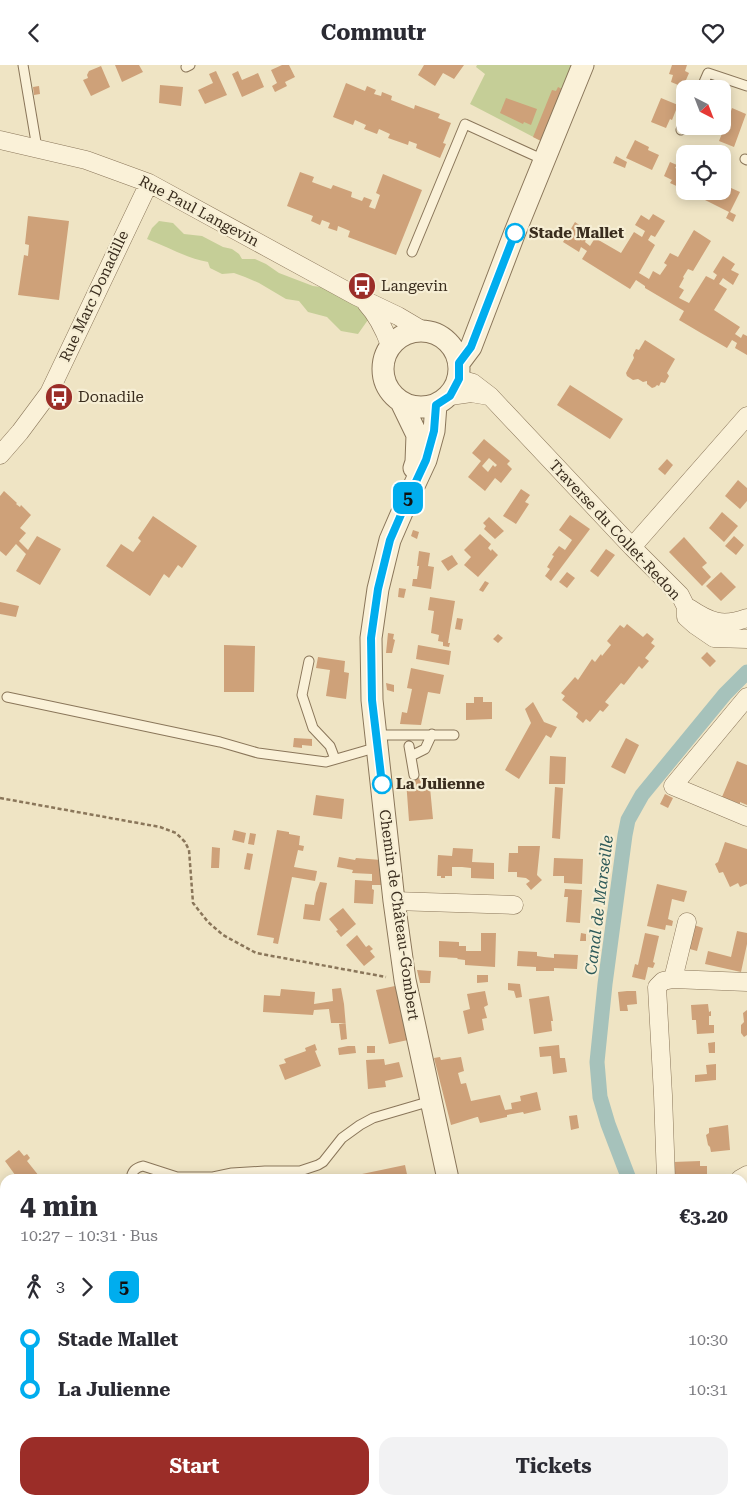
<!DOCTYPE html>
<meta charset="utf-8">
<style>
:root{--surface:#fff;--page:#f2f2f3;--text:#2b2b33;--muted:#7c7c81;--accent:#9b2d28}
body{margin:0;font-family:"Roboto Serif",serif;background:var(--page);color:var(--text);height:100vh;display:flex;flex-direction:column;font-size:19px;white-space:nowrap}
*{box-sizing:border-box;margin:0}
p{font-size:16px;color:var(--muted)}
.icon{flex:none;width:28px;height:28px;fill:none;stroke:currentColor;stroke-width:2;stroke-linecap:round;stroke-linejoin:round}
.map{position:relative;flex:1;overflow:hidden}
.details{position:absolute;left:0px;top:1109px;width:748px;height:331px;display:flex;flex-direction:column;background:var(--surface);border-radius:15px 15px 0 0;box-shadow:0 2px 12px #0003}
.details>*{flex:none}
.badge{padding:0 10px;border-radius:8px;font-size:18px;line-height:32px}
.needle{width:32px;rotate:138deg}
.fabs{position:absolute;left:676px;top:15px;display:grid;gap:10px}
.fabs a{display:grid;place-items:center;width:55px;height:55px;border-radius:10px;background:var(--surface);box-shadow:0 2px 12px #0003;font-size:25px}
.map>.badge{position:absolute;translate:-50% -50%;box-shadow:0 0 0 2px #fff}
.legs{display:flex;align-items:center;gap:8px;height:55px;padding:0 20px;font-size:16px}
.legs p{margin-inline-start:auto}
.overview{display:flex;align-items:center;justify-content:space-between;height:85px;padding:0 20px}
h1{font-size:28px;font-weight:700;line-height:38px}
.action{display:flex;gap:10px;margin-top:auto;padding:10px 20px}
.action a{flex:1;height:58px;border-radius:15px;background:var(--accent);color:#fff;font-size:20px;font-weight:700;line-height:58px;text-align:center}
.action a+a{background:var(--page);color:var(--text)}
ul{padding:0 20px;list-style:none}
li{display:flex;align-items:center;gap:18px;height:50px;font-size:19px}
li i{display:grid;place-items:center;width:8px;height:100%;margin:0 6px;background:currentColor}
li i::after{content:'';width:12px;height:12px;margin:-6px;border:4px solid;border-radius:50%;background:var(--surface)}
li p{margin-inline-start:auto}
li:first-child i{background:linear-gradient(#0000 50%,currentColor 0)}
li:last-child i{background:linear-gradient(currentColor 50%,#0000 0)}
header{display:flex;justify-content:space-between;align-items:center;height:65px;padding:0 20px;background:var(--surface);font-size:22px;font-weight:700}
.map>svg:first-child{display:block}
.green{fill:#c5ce97}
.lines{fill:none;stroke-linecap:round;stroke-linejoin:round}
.canal{stroke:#a6c2bb;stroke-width:15}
.building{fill:#cea179;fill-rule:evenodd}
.service-casing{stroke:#8a765a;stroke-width:11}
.minor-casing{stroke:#8a765a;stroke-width:19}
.tertiary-casing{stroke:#8a765a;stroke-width:23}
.path{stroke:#8a765a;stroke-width:2.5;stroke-dasharray:4 2.5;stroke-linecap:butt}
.service{stroke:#faf1d8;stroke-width:9}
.minor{stroke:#faf1d8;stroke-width:18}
.tertiary{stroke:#faf1d8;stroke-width:21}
.line-1-casing{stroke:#fff;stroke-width:11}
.line-1{stroke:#00adee;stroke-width:8}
.stop-1-dot{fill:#fff;stroke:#00adee;stroke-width:2.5}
.labels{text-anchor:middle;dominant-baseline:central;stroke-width:4.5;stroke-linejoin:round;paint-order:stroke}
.street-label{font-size:15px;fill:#3a2d1e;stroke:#f6eed4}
.stop-label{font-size:15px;font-weight:bold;fill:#3a2d1e;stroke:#f6eed4;text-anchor:start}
.poi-label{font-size:15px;fill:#3a2d1e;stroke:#f6eed4;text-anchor:start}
.water-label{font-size:16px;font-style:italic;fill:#2d5a59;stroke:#f6eed4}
</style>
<header><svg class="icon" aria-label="back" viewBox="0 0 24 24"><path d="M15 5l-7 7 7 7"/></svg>Commutr<svg class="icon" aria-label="heart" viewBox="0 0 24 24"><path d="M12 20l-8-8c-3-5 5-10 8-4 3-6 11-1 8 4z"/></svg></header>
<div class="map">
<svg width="747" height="1439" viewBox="0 0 747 1439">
<rect width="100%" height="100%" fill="#efe4c4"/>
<path class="green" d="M477,0H572L541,76L470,39L485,9L476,2Z
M159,156L173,158L184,169L202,171L223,182L232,184L239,189L242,194H255L266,199L279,208L313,221L328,223L363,243L370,252L358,269L341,266L327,252L308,247L299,236L286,234L259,218L245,212L234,208L222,209L210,203L208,197C186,193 168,182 147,174L152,163Z"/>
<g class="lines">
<path class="canal" d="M629,1114L608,1059L600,1032L597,997L605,919L625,770L628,755L642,730L725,629L747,607
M742,1369L747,1370"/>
</g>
<path class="building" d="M115,0H139L143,7L122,17Z
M282,0H289L295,12L285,17L287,21L275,27L272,21L277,18L271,5Z
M424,0H464L454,14L443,8L435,21L418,10Z
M672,0H687L685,6L689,8L683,22L671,17L673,10L669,9Z
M101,1L110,22L91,31L83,15L88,13L87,10L89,6Z
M216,6L227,30L205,39L198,25L213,18L209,9Z
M238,6L242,15L258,8L264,22L242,32L232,9Z
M346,18L365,26L367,21L376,25L374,29L381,31L382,27L392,31L391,35L414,44L415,40L440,49L438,53L451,58L443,78L446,79L440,93L416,83L417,79L409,76L408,80L388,73L390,69L379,64L377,69L364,64L366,60L355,55L353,60L333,52Z
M160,20L183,22L181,41L159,38Z
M39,21L40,29L34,30L33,22Z
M558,22L562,24L541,76L533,72L552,25L556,26Z
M506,33L537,44L531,60L524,57L523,59L500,48Z
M661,33L678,40L672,55L670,54L666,63L651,57Z
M732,43L746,49L734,82L719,76L723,66L712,61H722V50L729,52Z
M635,75L649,82L648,85L659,90L652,105L626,93Z
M616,91L627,97L625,103L613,98Z
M670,97L677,100L675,103L685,108V125L670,118L672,115L664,111Z
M300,107L314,112L312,117L331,124L333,120L352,127L351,132L362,136L364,132L372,135L369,142L375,144L380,130L376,128L383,109L422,125L396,190L348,172L350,166L338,161L337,166L328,163L330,158L322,155L320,160L311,156L313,151L287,141Z
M722,119L740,127L730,147L736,150L733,157L726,153L729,147L705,135L709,126H722Z
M653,149L665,156L655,172L651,170L648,175L655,180L639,208L649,214L653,206L660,210L667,200L664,198L670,188L678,192L694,165L711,176L693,206L688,204L683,212L684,213L679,222L684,225L679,233L689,238L706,211L714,215L717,210L713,207L723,191L735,199L731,205L739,209L733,220L723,213L719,219L727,224L714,245L740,262L735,269L741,273L743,269L747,271V290L735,283L737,278L732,275L727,283L701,268L679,255L684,246L645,223V221L636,215L630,224L582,194L587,186L581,182L579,187L563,177L575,157L585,164L581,170L587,173L585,177L590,181L595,173L621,188L634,167L642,172L645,166L635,160L641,150L649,155Z
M28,151L69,156L59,235L18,230L24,190L28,191L29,180L25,179Z
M645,275L675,294L667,308L669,311L665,318L661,317L659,321L657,320L655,322L652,323L647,319V316L643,317L638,314L633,315L627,311L626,308L634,293L633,290L636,284L639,285Z
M570,320L623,354L610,374L557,340Z
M484,374L510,396L507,399L512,404L501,418L495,413L485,426L468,412L481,396L472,388ZM489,393L497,400L495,402L493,400L488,407L482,401Z
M667,394L673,400L665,410L658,404Z
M738,415L747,423V436L740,444L725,431Z
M521,424L530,430L525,437L529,439L516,459L503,451Z
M4,426L17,438L16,439L20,442L21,440L31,450L20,463L26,468L19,476L28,485L37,471L61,484L40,520L16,506L26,489L16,479L6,491L0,486V431Z
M722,447L738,461L724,477L709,463Z
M570,450L590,464L551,516L545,511L550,504L547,502L554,491L552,490L559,481L565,485L572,475L559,465Z
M153,451L197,481L182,503L178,500L169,513L164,509L150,531L106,501L121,479L133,487L141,476L138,473Z
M489,452L504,466L495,474L484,464L486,461L483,458Z
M413,465L419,467L417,474L411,471Z
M480,469L491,479L488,483L491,486L492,484L498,490L478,512L464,500L471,492L464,485Z
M734,471L744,480L736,490L725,481Z
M684,472L707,498L702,502L711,512L702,521L669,487Z
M606,484L615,490L598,512L590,506Z
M419,486L430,488L428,501L434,502L431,524L412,521L413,514H417L419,501H417Z
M452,490L458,499L448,506L441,496Z
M567,507L575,513L567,523L559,517Z
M721,507L736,522L721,536L706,521Z
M485,516L489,518L483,527L479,525Z
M399,523L406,524L404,533L398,532Z
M430,532L455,536L448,578H450L449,582L443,581V577L438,576L439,570L431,568L434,546L428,545Z
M0,537L19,541L16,552L0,549Z
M457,553L463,554L461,565L455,564Z
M627,559L643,572L647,568L654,574L651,578L655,581L645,593L649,596L642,604L639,601L624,620L621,618L605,637L609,640L603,647L600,645L590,657L586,654L583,658L576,652L578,648L562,635L565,631L561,628L575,612L578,615L592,594L595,597L601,589L602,591L611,580L607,576L620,560L624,563Z
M388,568L394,569L393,574L395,575L392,588H386Z
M498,569L503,573L498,578L493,574Z
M224,580L255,581L254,627H224Z
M418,580L451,586L449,600L416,594Z
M707,587L716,596L710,602L701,593Z
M318,592L345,596L344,607L349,608L346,634L326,631L330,605L316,603Z
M411,603L444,610L440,629L428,627L421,660L400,659L402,647L407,648L412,624L407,623Z
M386,618L394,620V627L387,625Z
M474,632H483V637H492V654L466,655V638H474Z
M533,637L544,657L557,662L551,673L546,670L519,714L505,705L531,658L525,644Z
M294,673L312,674V681L302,680V683L293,682Z
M626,673L639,680L625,709L611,702Z
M550,691L566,692L565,719H549Z
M737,696L747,700V740L740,737V739L722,732Z
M429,712L433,754L409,756L406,715Z
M555,722L563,723L560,774L552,773Z
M665,729L673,733L668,743L660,739Z
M316,730L344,734L342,754L313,750Z
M234,765L246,768L244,778L232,775Z
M277,765L289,767V769L300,771L299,780L304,781L303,786L298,785L294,802L317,806L315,816L292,812L278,879L273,878L274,873L257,870Z
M250,768L256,769L254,780L248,779Z
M725,777L747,784V819L740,822L738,818L730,822L723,807L719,808L715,799L718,797Z
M518,781H540L537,810L542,815L531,825L526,819L530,816L526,813L517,812V807H508L509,788H518Z
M212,782L220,783L219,803H211Z
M453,783L473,784L472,797L494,798V814L471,813V803L462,802H452V811H445V813H441V811H437L438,790L452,791Z
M247,788L253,789L250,805L244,804Z
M339,792L355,795L356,793L381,795L383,820H372V824L374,825L373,839L354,838L355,815L372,816V809L352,808L353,805L337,802Z
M554,793L583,794L582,819L564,818V811H553Z
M320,817L327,818L320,856L303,854L305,839L314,840L316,828Z
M657,819L687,826L684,837L672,834L668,854L673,856L672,861L666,860L665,865L647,861Z
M565,824L582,825L580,858L566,857L568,832H564Z
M343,843L356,859L341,872L336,866L338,865L329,854Z
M691,859L703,863L697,886L686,883Z
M737,866L747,868V879L741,907L705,899L708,886L731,892Z
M481,868H496L495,902L465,900V895L457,894L458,893L439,892V876L459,877V881H466V886H481Z
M581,868L586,869V876H580Z
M645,868L659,871L653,897L655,898L653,903L648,902L645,915L632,912L635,899L638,900Z
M357,870L366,882L369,880L373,884L370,886L375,892L364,901L346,880Z
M518,886L537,887V891L544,892L554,893V889L578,890L577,904L554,903V906H536V902L517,901Z
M417,905L431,906L430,918H420Z
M477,910H488V917L477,918Z
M508,918L520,919L522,932L516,933L514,926L508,925Z
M395,921L408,975L389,979L376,925Z
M341,923L344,939L347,974L341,975L339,959L346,958H331L329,944L314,945L313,950L263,947L264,930L280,931L281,924L315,927L314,939L333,936L332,924Z
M485,926L488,940L484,942L487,953L482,954L484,965L468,969L463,946L470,944L467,929Z
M627,926H636L637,939L627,940L628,946H620L618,927Z
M549,931L553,956H551L552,966L534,969L529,934Z
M708,939L709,947L711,946V951H709V960H714V968L697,969L696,955H692L691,940Z
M747,945V970L744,972L741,968V960L744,957L743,948Z
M715,977V988H709L708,978Z
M315,979L317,985L315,986L321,1001L285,1015L279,1000L286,998L284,994L306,986L305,983Z
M559,980L560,993H565L567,1007L553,1009L551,991L540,992L539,982Z
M348,981H355L356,988L339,990L338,983Z
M367,981H375V988H367Z
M440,992L441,995L461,992L464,1006L458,1008L461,1019L466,1018L471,1036L500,1030L505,1045L512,1044L511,1038L521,1036L520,1031L537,1027L541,1045L524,1049L523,1047L507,1050V1052L480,1058L478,1052H477L451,1060L434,993Z
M384,994L385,1000L399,997L403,1012L385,1016L386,1022L368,1024L366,995Z
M716,999V1015L695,1017V1010L707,1009L706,1000Z
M577,1050L579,1063L571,1065L569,1051Z
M728,1060L730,1085L711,1087L710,1082L708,1080L706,1070L709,1068V1063Z
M19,1085L24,1091L27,1089L30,1093L27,1096L39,1111L35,1114H18L5,1096Z
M700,1096V1101H707V1114H673V1097Z
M405,1100L408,1114H358L362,1109Z
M747,1237V1248L742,1253V1241Z
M742,1325H747V1339H742Z
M225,1435H236V1439H225Z"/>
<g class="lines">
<defs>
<path id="service" d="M23,0L37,83
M186,2L190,0
M701,24L708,8L747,21
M681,65L685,57
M745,94L747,95
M412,187L465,59L544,95
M309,596L302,630L313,663L330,681L335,694
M7,632L220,677L258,688L326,697L378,682
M376,670H454
M409,681L414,710
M411,691L425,684L432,669
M131,1114C132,1106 135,1103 143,1101L177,1112H213L232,1108L265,1106H300L318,1100L323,1097L342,1073L360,1060L373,1053L431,1036
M742,1310H747"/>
<path id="minor" d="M0,75L86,95L149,118L356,231L398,251L420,264
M366,238C378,251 384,264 390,280
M459,314L473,318L490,331L632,482L680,530L686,542V552L695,560L714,573L747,574
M450,331L471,328L489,331
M0,390L20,367L49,328L149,118
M632,482L747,351
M689,543C710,557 722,562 747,553
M747,632L673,721L747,752
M394,836L514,840
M673,914L687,857
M666,1114L663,1030L657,922L663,916L673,914L747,917
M740,1114L747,1110
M578,1435L601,1438
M92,1439L93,1435"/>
<path id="tertiary" d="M383 304a38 38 0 1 1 76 0a38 38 0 1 1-76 0Z
M459,298L471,282L515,167L583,0
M402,339L417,370L416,397L414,403
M436,340L434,366L426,395L406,438L390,475L378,524L371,573L372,635L394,836L405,915L448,1114
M514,1435V1439"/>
</defs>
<use href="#service" class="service-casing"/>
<use href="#minor" class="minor-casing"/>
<use href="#tertiary" class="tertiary-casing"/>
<path class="path" d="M0,733L160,762L176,768L185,777L189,785L193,838L208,857L223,870L256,888L386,912
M0,1155L5,1151"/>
<use href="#service" class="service"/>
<use href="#minor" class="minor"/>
<use href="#tertiary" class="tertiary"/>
</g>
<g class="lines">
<defs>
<path id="line-1" d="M382,719L372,635L371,573L378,524L390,475L406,438L426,395L434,366L436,340L450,331L459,314V298L471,282L515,168"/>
</defs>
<use href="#line-1" class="line-1-casing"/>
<use href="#line-1" class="line-1"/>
</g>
<defs>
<symbol id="bus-disc" viewBox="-11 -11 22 22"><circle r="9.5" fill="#9b2d28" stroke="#f6eed4"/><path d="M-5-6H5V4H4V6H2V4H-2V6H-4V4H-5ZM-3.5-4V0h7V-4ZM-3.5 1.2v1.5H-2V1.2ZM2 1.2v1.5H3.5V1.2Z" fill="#fff"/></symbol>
</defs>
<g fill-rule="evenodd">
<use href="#bus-disc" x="346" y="205" width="32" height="32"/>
<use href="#bus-disc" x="43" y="316" width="32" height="32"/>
</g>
<g class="stop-1-dot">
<circle cx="515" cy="168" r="9"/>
<circle cx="382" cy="719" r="9"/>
</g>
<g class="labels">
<g class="street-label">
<text transform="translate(199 146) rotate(28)">Rue Paul Langevin</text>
<text transform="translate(94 231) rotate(-65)">Rue Marc Donadille</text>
<text transform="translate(615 465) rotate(47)">Traverse du Collet-Redon</text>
<text transform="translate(399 850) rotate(82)">Chemin de Château-Gombert</text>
</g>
<g class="stop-label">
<text x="529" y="168">Stade Mallet</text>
<text x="396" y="719">La Julienne</text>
</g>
<g class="poi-label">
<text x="381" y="221">Langevin</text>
<text x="78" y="332">Donadile</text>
</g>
<g class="water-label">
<text transform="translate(599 840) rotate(-83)">Canal de Marseille</text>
</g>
</g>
</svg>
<div class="fabs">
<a><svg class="needle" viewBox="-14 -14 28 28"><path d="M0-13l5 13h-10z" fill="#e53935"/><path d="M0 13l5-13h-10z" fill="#7c7c81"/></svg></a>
<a><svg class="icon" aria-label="locate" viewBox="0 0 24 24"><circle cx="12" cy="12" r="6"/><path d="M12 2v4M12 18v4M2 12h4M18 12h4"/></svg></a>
</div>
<b class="badge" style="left:408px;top:433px;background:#00adee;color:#111">5</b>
<section class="details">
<div class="overview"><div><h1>4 min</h1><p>10:27 – 10:31 · Bus</p></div><b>€3.20</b></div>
<div class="legs"><svg class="icon" aria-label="walk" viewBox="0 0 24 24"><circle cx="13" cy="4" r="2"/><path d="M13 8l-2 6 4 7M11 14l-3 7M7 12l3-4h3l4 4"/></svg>3<svg class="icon" aria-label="forward" viewBox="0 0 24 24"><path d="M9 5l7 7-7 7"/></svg><b class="badge" style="background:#00adee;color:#111">5</b></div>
<ul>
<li><i style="color:#00adee"></i><b>Stade Mallet</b><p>10:30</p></li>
<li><i style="color:#00adee"></i><b>La Julienne</b><p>10:31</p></li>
</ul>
<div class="action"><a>Start</a><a>Tickets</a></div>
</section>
</div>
